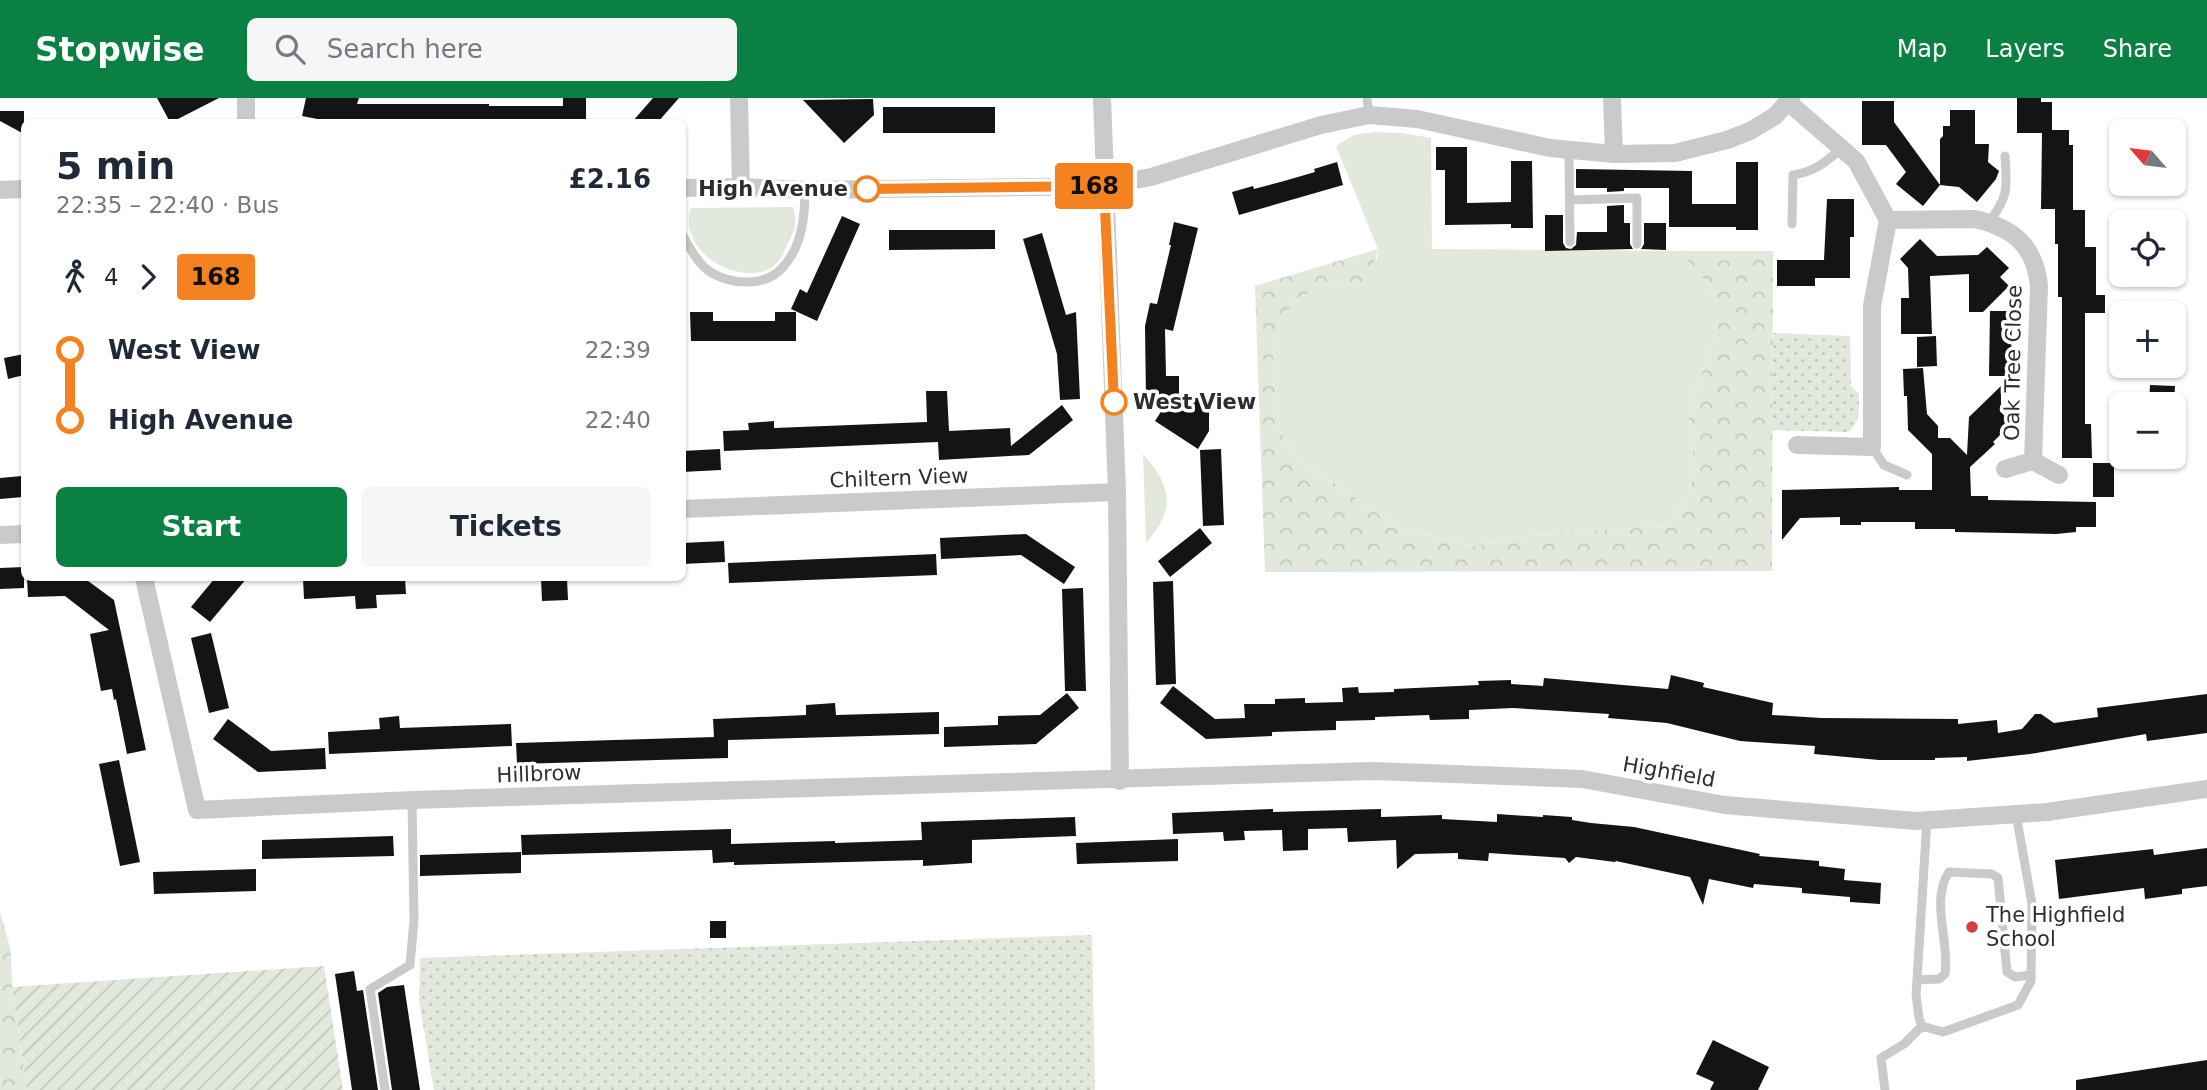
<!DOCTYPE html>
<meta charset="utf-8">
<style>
:root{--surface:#fff;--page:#f6f6f7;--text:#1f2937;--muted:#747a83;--accent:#0b8043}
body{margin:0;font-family:"DejaVu Sans",sans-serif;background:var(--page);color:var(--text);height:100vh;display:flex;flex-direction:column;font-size:26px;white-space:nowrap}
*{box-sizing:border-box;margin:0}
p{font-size:23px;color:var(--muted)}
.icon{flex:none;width:38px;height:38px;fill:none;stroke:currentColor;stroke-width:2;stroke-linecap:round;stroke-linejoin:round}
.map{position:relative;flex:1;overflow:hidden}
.details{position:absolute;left:21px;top:21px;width:665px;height:462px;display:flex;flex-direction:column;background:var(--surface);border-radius:10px;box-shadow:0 2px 5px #0004}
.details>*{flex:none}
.badge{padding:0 14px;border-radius:5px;font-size:24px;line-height:46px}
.needle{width:46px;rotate:298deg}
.controls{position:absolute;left:2109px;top:21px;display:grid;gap:14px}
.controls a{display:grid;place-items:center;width:77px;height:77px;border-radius:10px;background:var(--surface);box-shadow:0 2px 5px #0004;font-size:35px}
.map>.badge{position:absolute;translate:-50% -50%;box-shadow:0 0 0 4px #fff}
.legs{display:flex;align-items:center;gap:10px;height:77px;padding:0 35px;font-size:23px}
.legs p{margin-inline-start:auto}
.head{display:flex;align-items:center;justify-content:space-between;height:119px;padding:0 35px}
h1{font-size:38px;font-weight:600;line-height:52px}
.primary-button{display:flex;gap:14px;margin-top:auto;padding:14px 35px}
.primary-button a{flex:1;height:80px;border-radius:10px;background:var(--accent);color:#fff;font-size:28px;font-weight:600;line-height:80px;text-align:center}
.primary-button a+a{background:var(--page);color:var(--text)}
ul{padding:0 35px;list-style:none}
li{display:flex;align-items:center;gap:24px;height:70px;font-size:26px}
li i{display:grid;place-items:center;width:10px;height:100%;margin:0 9px;background:currentColor}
li i::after{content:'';width:18px;height:18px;margin:-9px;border:5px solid;border-radius:50%;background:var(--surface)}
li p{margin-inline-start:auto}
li:first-child i{background:linear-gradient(#0000 50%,currentColor 0)}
li:last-child i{background:linear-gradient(currentColor 50%,#0000 0)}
header{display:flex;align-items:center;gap:42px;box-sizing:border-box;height:98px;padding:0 35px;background:var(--accent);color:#fff}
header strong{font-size:33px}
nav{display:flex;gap:38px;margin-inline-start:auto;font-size:24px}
.search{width:490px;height:63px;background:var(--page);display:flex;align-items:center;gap:18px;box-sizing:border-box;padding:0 24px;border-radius:10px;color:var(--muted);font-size:26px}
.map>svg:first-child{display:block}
.grass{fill:#e2e9dc}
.forest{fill:url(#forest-crowns)}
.park{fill:url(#park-dots)}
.garden{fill:url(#garden-furrows)}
.building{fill:#141414}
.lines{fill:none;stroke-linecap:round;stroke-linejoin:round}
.lane{stroke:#cacaca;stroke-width:9}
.street{stroke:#cacaca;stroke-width:18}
.line-1-casing{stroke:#fff;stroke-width:16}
.line-1{stroke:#f58220;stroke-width:10}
.stop-1-dot{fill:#fff;stroke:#f58220;stroke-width:3.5}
.poi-dot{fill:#d53e42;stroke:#fff;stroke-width:2.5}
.labels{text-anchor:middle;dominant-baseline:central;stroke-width:7;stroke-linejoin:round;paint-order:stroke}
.stop-label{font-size:21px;font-weight:bold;fill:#2d2d2d;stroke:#fff;text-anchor:end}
.street-label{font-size:21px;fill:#2d2d2d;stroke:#fff}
.poi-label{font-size:21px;fill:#2d2d2d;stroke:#fff;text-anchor:start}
</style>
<header>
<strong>Stopwise</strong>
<div class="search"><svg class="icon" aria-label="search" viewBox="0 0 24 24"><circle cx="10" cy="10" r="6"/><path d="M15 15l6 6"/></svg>Search here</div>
<nav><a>Map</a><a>Layers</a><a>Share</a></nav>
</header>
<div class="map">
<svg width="2207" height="992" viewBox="0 0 2207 992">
<defs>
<pattern id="forest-crowns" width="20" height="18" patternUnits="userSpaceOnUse" patternTransform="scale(1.75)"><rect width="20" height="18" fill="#e2e9dc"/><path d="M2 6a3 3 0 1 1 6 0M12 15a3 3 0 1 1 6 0" fill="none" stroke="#c2c8bd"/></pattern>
<pattern id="park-dots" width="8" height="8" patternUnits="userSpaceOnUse" patternTransform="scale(1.75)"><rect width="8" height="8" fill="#e2e9dc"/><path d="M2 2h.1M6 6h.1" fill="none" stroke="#c2c8bd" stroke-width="1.8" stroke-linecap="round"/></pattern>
<pattern id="garden-furrows" width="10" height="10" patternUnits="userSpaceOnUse" patternTransform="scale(1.75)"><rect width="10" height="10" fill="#e2e9dc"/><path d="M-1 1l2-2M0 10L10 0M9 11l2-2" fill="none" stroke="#c2c8bd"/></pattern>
</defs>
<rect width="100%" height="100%" fill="#fff"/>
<path class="grass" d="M1374,34L1401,35L1431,40L1432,151L1681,153L1693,172L1709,186L1718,206V229L1688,315L1695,371L1689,395L1679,414L1667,428L1533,437L1474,448L1401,431L1336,386L1318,377L1296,359L1280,333L1274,281L1273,242L1281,221L1299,200L1315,190L1336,186L1354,187L1377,162L1378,151L1336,48L1354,37Z
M793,109C798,124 795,132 788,145C784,155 779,166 769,171C733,188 677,150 691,110Z
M1143,356C1172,388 1176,412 1146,445Z"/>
<path class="forest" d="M1378,151L1373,173L1365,183L1354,187L1336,186L1315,191L1299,200L1281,221L1273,242L1274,281L1280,333L1296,359L1318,377L1336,386L1401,431L1474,448L1533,437L1667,428L1679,414L1689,395L1695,371L1688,315L1718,229V206L1709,186L1693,172L1681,153H1773L1772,473L1265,474L1255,188Z
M0,814L11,853L12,889L27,992H0Z"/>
<path class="park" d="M1773,235L1850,238L1851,288L1859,296C1859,311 1861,324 1848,334L1772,332Z
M1092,837L1095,992H434L419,902L420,860Z"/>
<path class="garden" d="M324,868L343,992H27L12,889Z"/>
<path class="building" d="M157,0H219L172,24H170Z
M306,0H359L357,6H489V8H563V0H586V24H333L302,18Z
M653,0H679L658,24H632Z
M2017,0H2041V4H2052V32H2069V47H2073V112H2085V149H2096V197H2105V215H2085V326H2091L2092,360H2062V199H2058V146H2055V111H2041L2042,35H2017Z
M873,1L874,17L844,45L803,2Z
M1862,3H1894V24L1940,87V41L1943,38V28H1950V12H1975V46H1989L1988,64L1999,73L1996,81L1977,104L1959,89L1940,87L1923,108L1896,86L1906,74L1886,47H1862Z
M883,9H995V35H883Z
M0,13H24V36L0,23Z
M1436,49H1467V105L1511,104V63H1532L1533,130H1511V126L1445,127V72H1436Z
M1337,64L1343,87L1239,117L1232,94L1253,88L1254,91L1284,83L1315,74L1314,71Z
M1736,64H1758V132H1736V129H1669V90H1624V93L1607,94V90H1576V71L1692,73V106H1736Z
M1827,101H1854V139H1850V180H1815V188H1777V162H1824Z
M1624,107V125H1630V146L1633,151L1545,153V117H1563V145L1566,150L1571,151L1576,147L1577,134H1607V108Z
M842,118L860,126L817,223L791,211L800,191L807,195Z
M1174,124L1198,130L1173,233L1165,231L1166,278H1179V300H1209V333L1198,351L1155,323L1169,301H1146L1145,228L1150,205L1157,206L1171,147H1169Z
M1644,125H1666V152L1641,151L1644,146Z
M889,132H995V151L889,152Z
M1042,135L1066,217L1076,214L1080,301L1060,302L1057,256L1023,141Z
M1920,141L1937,158L1978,157L1987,149L2009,170L2000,179L2009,188L1983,214H1969V176L1930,178L1932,236H1901V200H1909L1908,170L1900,161Z
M1990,213H2012L2011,278H1989Z
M690,214H713V223H775V214H796V243H691Z
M1936,238L1937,268L1917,269V239Z
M24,256V277L8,281L4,260Z
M1923,270L1927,316L1938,328V340H1950L1967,357L1969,319L2001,288V314L2009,323L2004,327L2007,330L1993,344L1995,346L1970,369L1971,398H1988V402L2096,404V429H2076V434L2056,436L1955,434V431H1915V424H1861V427H1840V419L1800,420L1782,442V392L1899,389V392H1932V356L1908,332L1907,298H1904L1903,271Z
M2150,287L2175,288L2174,306H2149Z
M926,293H947L949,333L1010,330L1011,348L1062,307L1073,322L1029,357L939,362L938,344L724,353L723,333L749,332L748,325L774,323V330L927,324Z
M720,351L721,372L682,374V353Z
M1221,351L1224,427L1203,428L1200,352Z
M2093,365H2114V399H2093Z
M22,378L23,399L0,401V380Z
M1200,430L1212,445L1170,479L1158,463Z
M1026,436L1075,469L1064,486L1021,457L941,461L940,440Z
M724,443L725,464L682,466V445Z
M936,456L937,477L729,485L728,465Z
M24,469V490L0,491V470Z
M27,480H84L114,502L146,652L127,656L116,601L114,602L112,591L101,593L90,536L109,532L65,498L28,499Z
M215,480H247L210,524L191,509Z
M303,480H405L406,496L376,497L377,510L356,511L355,498L304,501Z
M541,480H567L568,502L542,503Z
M1173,483L1176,586L1156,587L1153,484Z
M1083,490L1086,593H1065L1062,491Z
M211,535L229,610L209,615L191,540Z
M1671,577L1704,585L1703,589L1773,605L1772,617L1821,620L1958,621V626L1997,622L1998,635L2022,631L2035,616H2041L2054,625L2098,619L2097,610L2207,596V635L2147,643L2146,636L2030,656L1967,663V659L1935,660V662H1879L1814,656L1815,648L1740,643L1667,625L1608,620L1609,616L1513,610L1469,612V621L1430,622L1429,617L1375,619V622L1336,623V632L1272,634V638L1206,641L1160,605L1173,588L1215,621L1245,620L1244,606H1275V601L1305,600V605L1343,604L1342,590L1358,589L1359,595L1394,594V591L1479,587L1478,583L1511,582V586L1543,588L1544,580L1668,591Z
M1067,595L1079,610L1036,646L944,649V629L998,627V618L1040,617Z
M835,605L836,617L939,614V636L728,642V660L517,666L516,645L714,639L713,621L806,617V607Z
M399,618L400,630L511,626L512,648L329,656L328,634L380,631L379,620Z
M228,621L271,653L325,650L326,671L258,674L213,641Z
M119,662L140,764L120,768L99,666Z
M1273,711V714L1381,711V719L1442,717V721L1497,724V716L1543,719V717L1572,719V722L1591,725L1634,729L1760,756L1759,758L1819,763V768L1845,771L1844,782L1881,785L1880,806L1850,804V799L1802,795V790L1754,786L1753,790L1709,781L1703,807L1690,779L1616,763L1615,764L1576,759L1569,765L1565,760L1489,755L1488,763L1458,761V755L1415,756L1397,771L1396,742L1348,744L1347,730L1308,731V752L1283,753L1282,732L1244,733L1245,742L1224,743L1223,734L1173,736L1172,715Z
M1075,719L1076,738L972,742V765L923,768V762L734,767V764L713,765L712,752L522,757L521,737L731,731V746L835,743V745L922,742L921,724Z
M393,738L394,758L262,761V742Z
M1178,741V763L1077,766L1076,745Z
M2207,750V788L2182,791V796L2145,801L2144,790L2059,801L2055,762L2153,751L2154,757Z
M521,754V775L420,778V757Z
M256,771V793L154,796L153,774Z
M710,823H726V840H710Z
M354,873L357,893L363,892L378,992H352L335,876Z
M404,887L420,992H392L378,895L387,889Z
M1713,942L1769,969L1758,992H1710L1714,984L1696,976Z
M2207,962V992H2076V982Z"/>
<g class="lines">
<path class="lane" d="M1367,0L1369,17
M1569,52L1570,144
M1570,102L1637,100V146
M1989,124C2009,98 2007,90 2005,58
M1792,126L1793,77C1814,74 1826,64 1842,50
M682,136C690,150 698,167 712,175C733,187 766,189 783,169C802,148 805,119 805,92
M1872,349L1884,367L1907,377
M1927,722L1916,897L1919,920L1922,928L1943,934L2018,907L2031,883L2032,806L2016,716
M1917,882L1939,881L1945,876C1950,846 1930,801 1949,774L1992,776L1998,780L2007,874L2015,879L2031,877
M385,992L370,891L410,867L414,822L412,702
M1885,992L1881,960L1904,946L1922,928"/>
<path class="street" d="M246,0V24
M739,0L741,89
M1102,0L1117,394L1120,683
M1612,0L1614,56
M1788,4L1856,63L1888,122L1872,208V349L1797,347
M682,90L741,89L805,92L1104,88L1151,79L1321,27L1369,17L1417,21L1550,50L1614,56L1675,55L1727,42L1750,33L1775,18L1791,0
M0,92L24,91
M1888,122L1975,121C2014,130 2035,148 2039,188L2033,363
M2005,371L2033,363L2059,377
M682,411L1117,394
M0,437L24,436
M144,480L197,712L412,702L1373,673L1582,681L1725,707L1916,723L2047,714L2207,691"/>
</g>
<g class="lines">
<defs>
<path id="line-1" d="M867,91L1104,88L1114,304"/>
</defs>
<use href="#line-1" class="line-1-casing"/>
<use href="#line-1" class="line-1"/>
</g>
<g class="stop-1-dot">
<circle cx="867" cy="91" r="12"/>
<circle cx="1114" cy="304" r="12"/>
</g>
<circle class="poi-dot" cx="1972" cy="829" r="7"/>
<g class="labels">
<g class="stop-label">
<text x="848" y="91">High Avenue</text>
<text x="1133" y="304" text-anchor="start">West View</text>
</g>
<g class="street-label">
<text transform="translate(2013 265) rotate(-89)">Oak Tree Close</text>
<text transform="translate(899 380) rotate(-2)">Chiltern View</text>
<text transform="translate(1669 674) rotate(10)">Highfield</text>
<text transform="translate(539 676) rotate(-2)">Hillbrow</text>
</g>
<g class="poi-label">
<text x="1986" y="817">The Highfield<tspan x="1986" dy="24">School</tspan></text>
</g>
</g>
</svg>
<div class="controls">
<a><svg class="needle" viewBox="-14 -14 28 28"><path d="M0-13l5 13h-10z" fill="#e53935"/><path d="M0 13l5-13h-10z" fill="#747a83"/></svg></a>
<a><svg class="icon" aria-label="locate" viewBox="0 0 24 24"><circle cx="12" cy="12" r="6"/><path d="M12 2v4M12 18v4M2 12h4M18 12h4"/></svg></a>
<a>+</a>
<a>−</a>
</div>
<b class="badge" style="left:1094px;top:88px;background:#f58220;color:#111">168</b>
<section class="details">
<div class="head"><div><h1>5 min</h1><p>22:35 – 22:40 · Bus</p></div><b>£2.16</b></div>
<div class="legs"><svg class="icon" aria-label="walk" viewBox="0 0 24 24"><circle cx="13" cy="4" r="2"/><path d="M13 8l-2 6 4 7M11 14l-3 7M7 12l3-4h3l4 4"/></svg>4<svg class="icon" aria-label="forward" viewBox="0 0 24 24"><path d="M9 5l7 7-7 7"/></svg><b class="badge" style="background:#f58220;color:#111">168</b></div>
<ul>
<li><i style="color:#f58220"></i><b>West View</b><p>22:39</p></li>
<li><i style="color:#f58220"></i><b>High Avenue</b><p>22:40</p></li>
</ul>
<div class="primary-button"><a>Start</a><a>Tickets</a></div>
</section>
</div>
